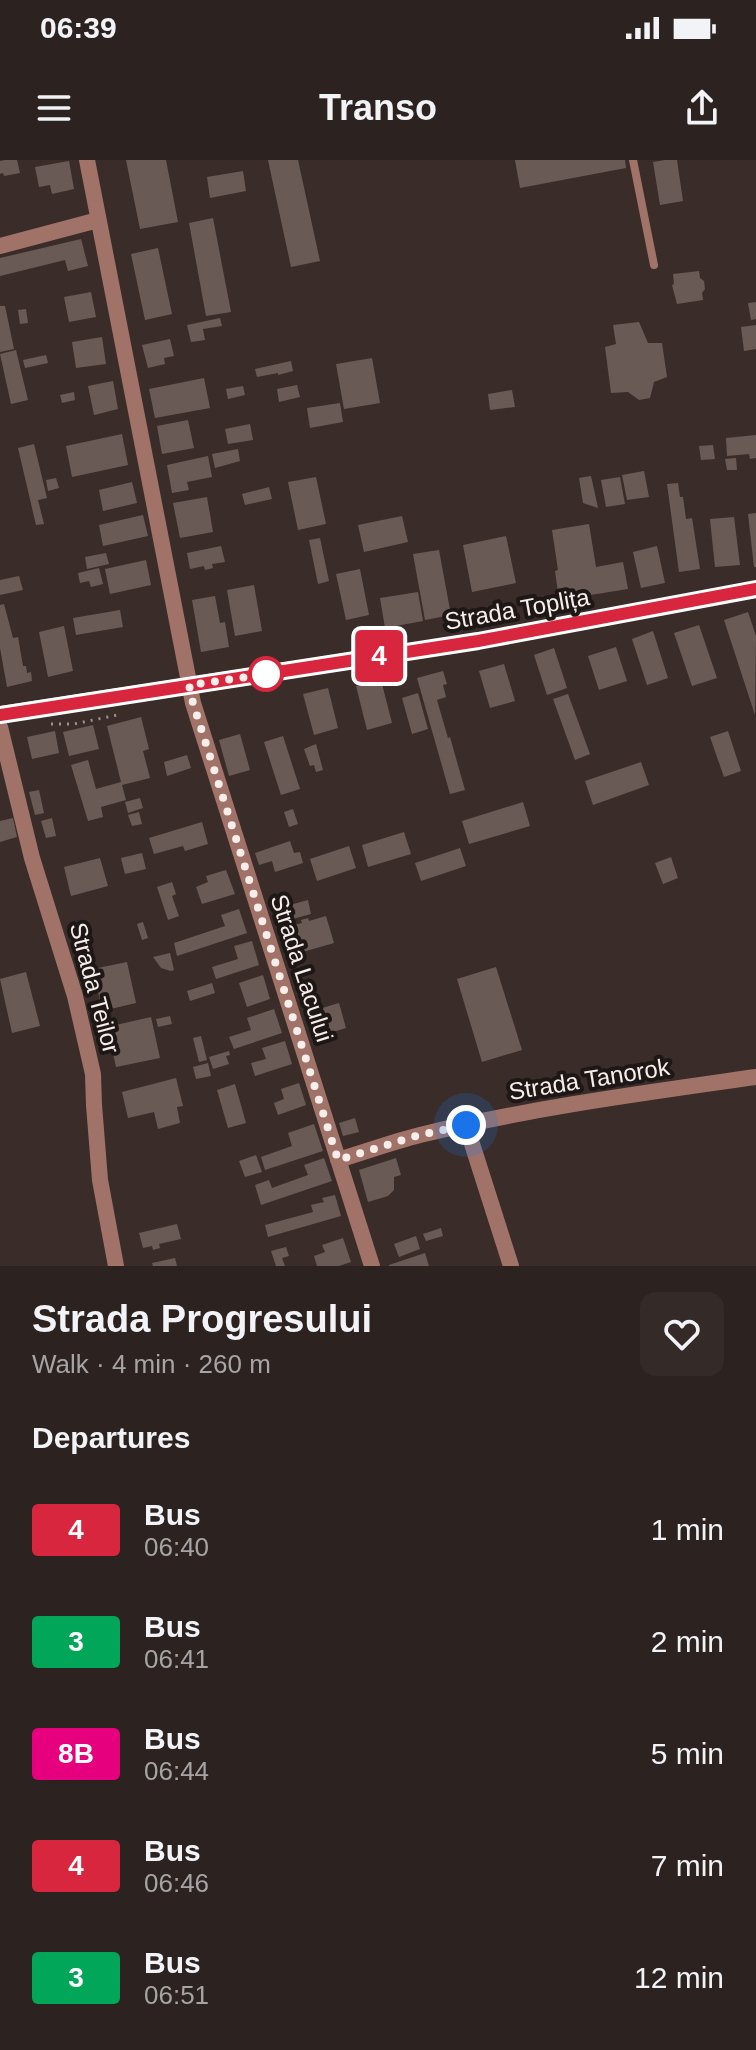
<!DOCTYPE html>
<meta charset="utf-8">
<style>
:root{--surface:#2c221f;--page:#342a28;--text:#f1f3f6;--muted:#a6a4a4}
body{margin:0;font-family:Arial,sans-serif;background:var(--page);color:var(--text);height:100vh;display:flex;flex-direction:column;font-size:30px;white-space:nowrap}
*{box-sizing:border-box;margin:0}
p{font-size:26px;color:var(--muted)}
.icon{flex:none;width:44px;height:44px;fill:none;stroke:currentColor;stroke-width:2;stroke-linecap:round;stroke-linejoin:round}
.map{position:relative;height:1106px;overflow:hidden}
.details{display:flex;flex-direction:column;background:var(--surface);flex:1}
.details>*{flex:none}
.badge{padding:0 16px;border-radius:6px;font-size:28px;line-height:52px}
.you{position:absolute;width:40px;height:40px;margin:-20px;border:6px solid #fff;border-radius:50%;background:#1a73e8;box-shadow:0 0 0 12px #1a73e833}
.map>.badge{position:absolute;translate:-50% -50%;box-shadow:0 0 0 4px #fff}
h2{padding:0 32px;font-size:30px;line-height:72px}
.round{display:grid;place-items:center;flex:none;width:84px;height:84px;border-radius:16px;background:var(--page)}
.overview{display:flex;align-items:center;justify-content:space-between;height:136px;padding:0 32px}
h1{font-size:38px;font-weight:600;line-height:60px}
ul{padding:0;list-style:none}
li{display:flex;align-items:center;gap:24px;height:112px;padding:0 32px}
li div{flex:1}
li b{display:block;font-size:30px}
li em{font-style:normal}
li .badge{min-width:88px;font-weight:700;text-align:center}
.status{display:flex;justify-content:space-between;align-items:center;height:56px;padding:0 40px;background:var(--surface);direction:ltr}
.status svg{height:22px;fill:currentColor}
header{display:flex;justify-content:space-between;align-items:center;height:104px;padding:0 32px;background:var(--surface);font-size:36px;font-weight:600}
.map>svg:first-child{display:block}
.building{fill:#6a5a56}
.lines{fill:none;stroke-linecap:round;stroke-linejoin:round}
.path{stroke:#9d928e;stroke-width:3;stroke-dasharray:2 6;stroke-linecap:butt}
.lane{stroke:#a17368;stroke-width:8}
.street{stroke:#a17368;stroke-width:16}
.secondary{stroke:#e19886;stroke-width:16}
.line-casing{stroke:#fff;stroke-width:18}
.line{stroke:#d7263d;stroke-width:12}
.walk{stroke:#f7eeeb;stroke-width:8;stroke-dasharray:0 14.4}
.stop-dot{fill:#fff;stroke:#d7263d;stroke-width:4}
.labels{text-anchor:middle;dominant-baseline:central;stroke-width:8;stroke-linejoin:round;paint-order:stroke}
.street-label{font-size:24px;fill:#f7eeeb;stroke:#1d1715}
</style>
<div class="status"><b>06:39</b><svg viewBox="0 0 49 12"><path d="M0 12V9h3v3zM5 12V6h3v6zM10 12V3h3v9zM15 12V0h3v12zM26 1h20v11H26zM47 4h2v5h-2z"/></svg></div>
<header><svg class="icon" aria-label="menu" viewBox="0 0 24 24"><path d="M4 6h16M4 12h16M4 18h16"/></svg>Transo<svg class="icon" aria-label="share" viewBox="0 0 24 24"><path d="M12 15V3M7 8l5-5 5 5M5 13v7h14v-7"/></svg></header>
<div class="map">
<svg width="756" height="1106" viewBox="0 0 756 1106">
<rect width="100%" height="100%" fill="#3a2d29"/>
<path class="building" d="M5,0H17L20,13L4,16L3,13L0,14V1Z
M126,0H166L178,62L140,69Z
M268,0H298L320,101L291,107Z
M515,0H625L626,8L520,28Z
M665,0H677L683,41L660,45L653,2Z
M69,1L74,29L52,34L50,25L39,27L35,7Z
M243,11L246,31L210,38L207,17Z
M213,58L231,152L206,156L189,63Z
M81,79L88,106L68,111L65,100L0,116V98Z
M158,88L172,154L145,160L131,94Z
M699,111L700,118L704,121L705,129L702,133L703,140L677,144L672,125L674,124L673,114Z
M91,132L96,157L69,162L64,137Z
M756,142V159L751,160L748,143Z
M0,146H5L14,189L0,192Z
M26,149L28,163L20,164L18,150Z
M220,158L222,166L203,169L205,180L191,182L187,165Z
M639,162L648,183H662L667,217L654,222L650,238L639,240L628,232L611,233L605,187L616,184L613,165Z
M756,165V189L744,191L741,167Z
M102,177L106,204L76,208L72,182Z
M170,179L174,196L164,198L165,204L148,208L142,185Z
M16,190L28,240L11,244L0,194Z
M46,195L48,203L25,208L23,200Z
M372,198L380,243L344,249L336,204Z
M291,201L293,211L278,215V213L257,217L255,209Z
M204,218L210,248L155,258L149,229Z
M113,221L118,249L94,255L88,226Z
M297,225L300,237L279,242L277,229Z
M243,226L245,235L228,239L226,229Z
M512,230L515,247L490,250L488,234Z
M74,232L75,240L62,243L60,235Z
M340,243L343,262L310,268L307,248Z
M188,260L194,288L162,294L157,266Z
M250,264L253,280L228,284L225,269Z
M122,274L128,305L72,317L66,286Z
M756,275V298L750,299L749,294L727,296L726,278Z
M34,284L47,338L38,340L44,364L36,365L18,288Z
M713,285L715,299L701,300L699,286Z
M238,289L240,301L215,308L212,294Z
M208,296L212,317L187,322L189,330L172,333L167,305Z
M736,298L737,310H727L725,299Z
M644,311L649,337L627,340L622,315Z
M591,316L595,334L598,348L583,343L579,318Z
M316,317L326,364L298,370L288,322Z
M620,317L625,344L606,347L601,320Z
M56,318L59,328L48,331L46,320Z
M132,322L137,343L103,351L99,330Z
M678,323L680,337H683L686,359L692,358L700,409L679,412L667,324Z
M269,327L272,339L245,345L242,334Z
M207,337L213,372L180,378L173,343Z
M756,353V407H754L748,354Z
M143,355L148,376L103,386L99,365Z
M402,356L408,382L364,392L358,365Z
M734,357L740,405L715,407L710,359Z
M589,364L596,407L623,402L628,429L559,440L555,411L558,410L552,370Z
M506,376L516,423L472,432L463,385Z
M320,378L329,421L318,424L309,380Z
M221,386L225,402L212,404L213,408L205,410L204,406L190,409L187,393Z
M657,386L665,423L641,428L633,392Z
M439,390L451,455L425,460L413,394Z
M106,393L109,404L87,409L85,397Z
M146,400L151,425L110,434L105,409Z
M99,408L103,424L91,427L89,421L80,423L78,413Z
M360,409L369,455L346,460L336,414Z
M19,416L23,430L0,435V420Z
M254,425L262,471L235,476L227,430Z
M418,432L423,461L385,468L380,438Z
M215,436L220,463L225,462L229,487L201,492L192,440Z
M4,444L13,478L18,477L23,506H26L27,513L31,512L32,521L7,527L0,488V445Z
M120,450L123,467L76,475L73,458Z
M748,452L756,476L755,555L724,460Z
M699,465L717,518L692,526L674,473Z
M64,466L73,511L48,517L39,472Z
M653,471L668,518L647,525L632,479Z
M616,487L627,521L599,530L588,496Z
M554,488L567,528L547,535L534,495Z
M504,504L515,541L490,548L479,511Z
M443,511L447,524L443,525L446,537L437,540L448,578L450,577L465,630L450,634L417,518Z
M381,520L392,563L367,570L356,526Z
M328,528L338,568L314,575L303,534Z
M418,533L428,569L412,574L402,538Z
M568,534L590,594L575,600L553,539Z
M141,557L149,589L143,591L150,618L122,625L126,640L101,647L103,657L88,661L71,605L88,600L96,629L121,622L107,566Z
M93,565L99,589L69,596L63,572Z
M55,571L59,593L32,599L27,577Z
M728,571L741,611L724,617L710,577Z
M240,574L250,610L229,616L219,580Z
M283,576L300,629L281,635L264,582Z
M316,584L323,610L316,612L314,605L310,606L304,589Z
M187,595L191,608L167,616L164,602Z
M641,602L649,625L593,645L585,621Z
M39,630L44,653L35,655L29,632Z
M140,638L143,648L128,653L125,642Z
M523,642L530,666L469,684L462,661Z
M293,649L298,664L289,667L284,652Z
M139,652L142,664L132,666L128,655Z
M13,658L17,677L0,682V661Z
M52,658L56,676L46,678L41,661Z
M202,662L208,684L185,691L183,686L154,694L149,678Z
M404,672L411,694L368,707L362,685Z
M290,681L294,693L300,692L303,703L275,712L272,701L259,705L255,693Z
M349,686L356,708L317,721L310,699Z
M460,688L466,706L421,721L415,703Z
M142,693L146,709L125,714L121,698Z
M671,697L678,718L663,724L655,703Z
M100,698L108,726L71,736L64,707Z
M226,710L235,734L202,744L196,727L208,722L206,716Z
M172,722L176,734L172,736L179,756L168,760L157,727Z
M308,740L311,754L289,760L286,746Z
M239,749L247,773L177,796L174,783L225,766L221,755Z
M326,756L334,783L292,795L284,768L302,763L301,760L308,758L309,761Z
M143,762L148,778L142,780L137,764Z
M252,781L259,805L216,819L212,807L238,799L234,786Z
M170,793L174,810L171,811L161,808L153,797Z
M127,802L136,843L102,851L93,809Z
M496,807L522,890L482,902L457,819Z
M26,812L40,866L12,873L0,819Z
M263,815L270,839L247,847L239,823Z
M212,823L215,833L190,841L187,831Z
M339,843L346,868L320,876L312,851Z
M274,849L282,873L234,889L229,877L251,870L247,858Z
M170,856L172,864L158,867L156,859Z
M151,857L160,898L116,907L107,867Z
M201,876L207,900L199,902L193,878Z
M285,881L292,904L255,916L251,903L266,899L262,888Z
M229,891L230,895L226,896L229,904L213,909L209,897Z
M208,903L211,916L196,919L193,907Z
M176,918L183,946L177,947L180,963L158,969L154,952L128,958L122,932Z
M299,923L306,945L278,955L274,943L284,939L281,929Z
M235,924L246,963L228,968L217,930Z
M355,958L359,972L343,976L339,963Z
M314,964L323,991L265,1010L261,997L292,986L288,973Z
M256,995L262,1012L245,1017L239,1001Z
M324,998L332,1021L261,1045L255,1025L269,1020L272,1028L308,1015L304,1005Z
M396,998L401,1015L394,1017V1030L388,1036L368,1042L359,1010Z
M335,1035L341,1056L268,1077L265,1065L313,1052L311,1045L324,1042L322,1038Z
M177,1064L181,1079L159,1084L160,1088L153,1090L152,1086L143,1088L139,1073Z
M441,1068L443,1076L426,1081L423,1074Z
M416,1076L420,1089L399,1097L394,1084Z
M343,1078L351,1102L339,1106H317L314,1096L325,1092L322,1085Z
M286,1087L289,1096L282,1098L285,1106H276L271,1091Z
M425,1093L429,1106H389V1105Z
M175,1098L177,1106H153L152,1103Z"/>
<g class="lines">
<path class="path" d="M51,564H74L122,554"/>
<path class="lane" d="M633,0L654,105"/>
<path class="street" d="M87,0L193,543L372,1106
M0,86L98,60
M0,567L32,698L75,836L93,914L94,945L100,1020L116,1106
M466,965L511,1106
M338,1000C365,992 392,982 420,975C530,948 644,933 756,917"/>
<path class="secondary" d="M0,554L478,481L756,429"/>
</g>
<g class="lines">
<defs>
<path id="line" d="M0,555L478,481L756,429"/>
</defs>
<use href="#line" class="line-casing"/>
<use href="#line" class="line"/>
<path class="walk" d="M266,514H269L189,525L193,543L338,1000L416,976L466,965"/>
</g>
<circle class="stop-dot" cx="266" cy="514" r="16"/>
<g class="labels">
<g class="street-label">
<text transform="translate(517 449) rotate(-10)">Strada Toplița</text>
<text transform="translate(302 808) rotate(72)">Strada Lacului</text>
<text transform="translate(95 828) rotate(75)">Strada Teilor</text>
<text transform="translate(589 919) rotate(-9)">Strada Tanorok</text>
</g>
</g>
</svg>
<div class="you" style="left:466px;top:965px"></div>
<b class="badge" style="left:379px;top:496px;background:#d7263d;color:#fff">4</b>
</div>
<section class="details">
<div class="overview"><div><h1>Strada Progresului</h1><p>Walk · 4 min · 260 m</p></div><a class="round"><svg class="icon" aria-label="heart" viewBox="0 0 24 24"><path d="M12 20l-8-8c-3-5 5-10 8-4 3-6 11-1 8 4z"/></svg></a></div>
<h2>Departures</h2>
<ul>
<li><span class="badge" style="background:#d7263d;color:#fff">4</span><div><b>Bus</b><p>06:40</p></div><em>1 min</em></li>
<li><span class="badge" style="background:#01a659;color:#fff">3</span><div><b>Bus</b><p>06:41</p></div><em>2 min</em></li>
<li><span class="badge" style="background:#e6007e;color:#fff">8B</span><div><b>Bus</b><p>06:44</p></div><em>5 min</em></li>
<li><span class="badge" style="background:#d7263d;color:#fff">4</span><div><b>Bus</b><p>06:46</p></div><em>7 min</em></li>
<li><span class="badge" style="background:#01a659;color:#fff">3</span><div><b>Bus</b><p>06:51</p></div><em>12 min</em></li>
</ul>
</section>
